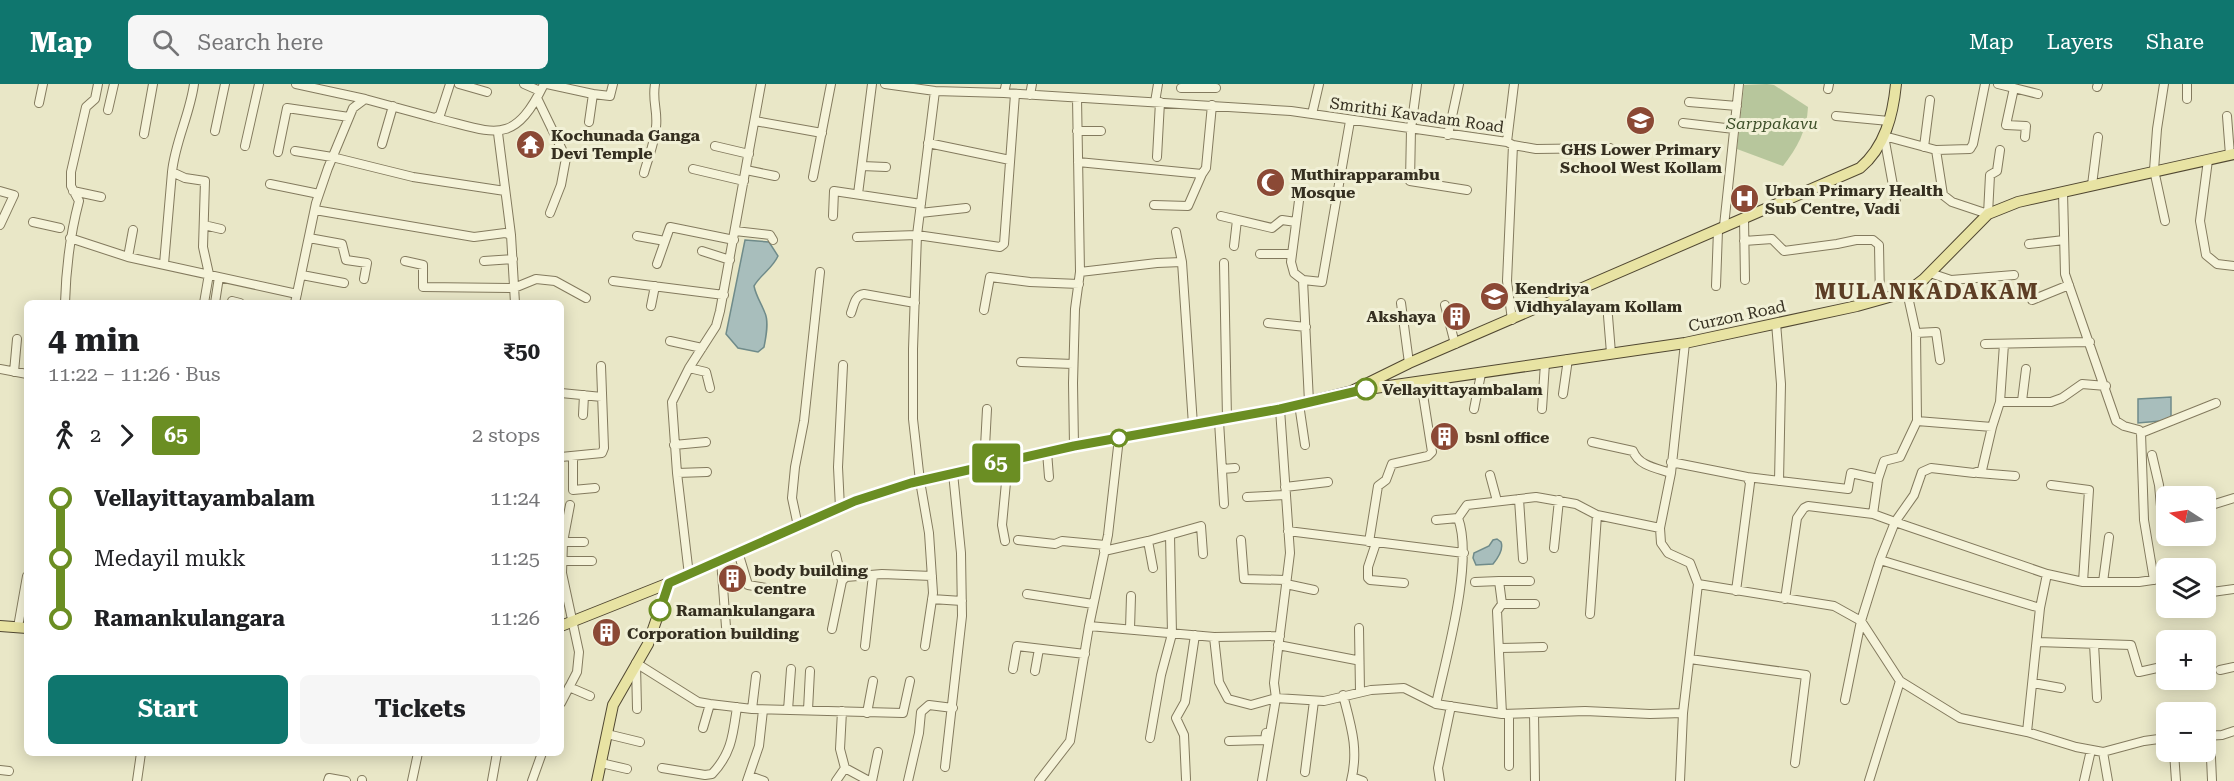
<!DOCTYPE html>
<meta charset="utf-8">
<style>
:root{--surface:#fff;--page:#f6f6f6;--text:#202124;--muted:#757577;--accent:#0f766e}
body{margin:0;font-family:"Roboto Serif",serif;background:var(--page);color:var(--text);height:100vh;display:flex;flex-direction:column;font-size:22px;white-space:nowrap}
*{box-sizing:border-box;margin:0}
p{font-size:20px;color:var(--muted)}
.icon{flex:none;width:33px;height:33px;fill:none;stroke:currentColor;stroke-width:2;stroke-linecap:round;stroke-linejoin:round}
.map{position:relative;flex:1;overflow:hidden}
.sheet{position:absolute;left:24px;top:216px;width:540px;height:456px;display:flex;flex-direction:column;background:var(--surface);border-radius:9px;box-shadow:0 3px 15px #0003}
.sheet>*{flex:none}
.badge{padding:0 12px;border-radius:4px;font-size:21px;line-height:39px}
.needle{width:39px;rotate:282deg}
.controls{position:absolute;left:2156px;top:402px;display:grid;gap:12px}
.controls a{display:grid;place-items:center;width:60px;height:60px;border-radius:9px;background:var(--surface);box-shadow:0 3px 15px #0003;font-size:30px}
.map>.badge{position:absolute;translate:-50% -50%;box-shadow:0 0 0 3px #fff}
.legs{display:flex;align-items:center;gap:9px;height:66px;padding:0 24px;font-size:20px}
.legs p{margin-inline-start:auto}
.headline{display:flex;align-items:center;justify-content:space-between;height:102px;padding:0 24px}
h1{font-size:33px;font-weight:700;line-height:45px}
.primary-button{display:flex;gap:12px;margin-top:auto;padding:12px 24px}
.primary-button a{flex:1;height:69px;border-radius:9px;background:var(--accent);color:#fff;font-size:24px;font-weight:700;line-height:69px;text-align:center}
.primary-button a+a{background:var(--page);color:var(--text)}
ul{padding:0 24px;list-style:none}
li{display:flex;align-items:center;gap:21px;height:60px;font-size:22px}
li i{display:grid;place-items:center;width:9px;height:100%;margin:0 8px;background:currentColor}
li i::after{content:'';width:15px;height:15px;margin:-8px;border:4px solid;border-radius:50%;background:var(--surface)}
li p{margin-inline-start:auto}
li:first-child i{background:linear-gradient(#0000 50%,currentColor 0)}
li:last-child i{background:linear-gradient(currentColor 50%,#0000 0)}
header{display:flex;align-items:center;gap:36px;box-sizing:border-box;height:84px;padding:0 30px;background:var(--accent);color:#fff}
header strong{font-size:28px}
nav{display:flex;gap:33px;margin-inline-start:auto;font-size:21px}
.search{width:420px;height:54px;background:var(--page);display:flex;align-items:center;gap:15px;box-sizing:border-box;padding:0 21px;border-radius:9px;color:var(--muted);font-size:22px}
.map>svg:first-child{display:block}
.green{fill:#b7c69c}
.water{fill:#a8bebc;stroke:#6f8b8a;stroke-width:1.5}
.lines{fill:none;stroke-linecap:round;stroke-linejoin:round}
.minor-casing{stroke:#837a5e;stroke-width:10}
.major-casing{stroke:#514832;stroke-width:12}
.minor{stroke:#f5f3d9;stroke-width:8}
.major{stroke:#e8e3a3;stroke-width:10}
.line-1-casing{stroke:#fff;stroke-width:14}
.line-1{stroke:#6b8e23;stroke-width:9}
.stop-1-dot{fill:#fff;stroke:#6b8e23;stroke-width:3}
.labels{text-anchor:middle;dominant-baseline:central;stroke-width:6;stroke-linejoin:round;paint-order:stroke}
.street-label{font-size:16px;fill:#352f20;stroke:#f1f0d6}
.park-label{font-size:16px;font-style:italic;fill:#3d4f29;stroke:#f1f0d6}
.poi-label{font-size:16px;font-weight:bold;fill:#352f20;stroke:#f1f0d6;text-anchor:start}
.stop-label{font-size:16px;font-weight:bold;fill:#352f20;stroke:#f1f0d6;text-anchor:start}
.district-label{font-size:22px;font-weight:bold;letter-spacing:1.5px;fill:#5d3e25;stroke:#f1f0d6}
</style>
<header>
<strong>Map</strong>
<div class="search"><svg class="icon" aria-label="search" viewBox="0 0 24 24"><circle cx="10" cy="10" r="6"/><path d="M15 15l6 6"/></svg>Search here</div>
<nav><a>Map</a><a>Layers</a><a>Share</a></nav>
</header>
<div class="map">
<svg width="2234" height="697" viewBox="0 0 2234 697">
<rect width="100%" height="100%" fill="#e9e7c7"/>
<path class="green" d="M1767,0L1774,1L1808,23C1807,46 1797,64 1783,82L1737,65L1744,1Z"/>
<path class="water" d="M745,156L769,158L778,172C772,185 761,190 754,202C756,212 761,219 765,229C769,238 766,253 764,263L758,268L738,264L726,250Z
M2171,313V336L2138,339V315Z
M1497,455L1501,458C1504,466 1498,474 1493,480L1476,481L1473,474L1474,469L1489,462L1493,456Z"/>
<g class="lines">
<defs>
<path id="minor" d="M194,0C190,30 175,58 172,88L185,94L205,97L203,163L209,190L204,219
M296,0L365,15
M459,0L487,8
M524,0L540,7
M547,0L593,10
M885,0L935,7L1004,9L1291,27L1507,58L1513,61L1507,197L1512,236
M1417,0L1411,45L1410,97L1467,106
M1998,0L2038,10
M2164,0L2157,45L2154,86L2165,137
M2187,0V15
M2097,3L2098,0
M1181,4H1216
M2014,4L2006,41L2026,42L2025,53
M1828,5L1829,0
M1004,9L1006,0
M1030,11L1032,0
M537,14L566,74L561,101L550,129
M1155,18L1158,0
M1689,18L1737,22
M39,19L43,0
M108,26L114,0
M1312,30L1319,0
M1836,32L1889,37
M2227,32L2230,71
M435,34C494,48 513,64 544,0
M755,37L822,49
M589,38L593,10L610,12L613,0
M1683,39L1734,45
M215,47L225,0
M1077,47H1101
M498,49L511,151
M144,50L153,0
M1448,51L1459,0
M1507,58L1514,0
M928,59L1010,76
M382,60L393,22
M1513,61L1536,65L1610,64
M245,62L259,0
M715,62L749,70
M1924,63L1930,16
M1936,66L1970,65L1973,60L1985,0
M295,67L332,73L413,93L505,107
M278,68L287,24L349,33
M1157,73L1160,18
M2208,76L2200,137L2206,171L2217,180L2234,182
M1078,78L1202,90L1206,84L1212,21
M862,82L886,83
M693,85L744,97
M746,86L775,92
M644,89C648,74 655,58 656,43C658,26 652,18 655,0
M813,93L831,0
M270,100L319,110
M2092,101L2098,53
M0,107L14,111L0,141
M73,107L101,113
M2063,108L2065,190L2116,337L2124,342L2139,346L2141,349L2144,436L2154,496
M1300,109L1291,178L1294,189L1303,196
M858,110L872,0
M1896,118L1884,52L1936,66L1943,111L1952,118L1988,130L1990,91L1997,87L2000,66
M1154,121L1188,122L1202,90
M315,126L474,153L505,149L511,151L515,219
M920,129L966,124
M833,132L834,107L921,120
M1221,132L1272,144L1282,136L1296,138
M1744,135L1745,196
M33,138L60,144
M204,141L221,145
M1724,142L1739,0
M735,147L770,151L773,156
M1176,148L1182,178
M637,152L665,157
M857,153L917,151L1000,163L1004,160L1015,10
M70,154L128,173L297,210
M309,154L342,160L346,176L367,179L364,195
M1744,157L1772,155L1784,167L1837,160L1856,156H1873L1879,161L1880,215
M2029,160L2064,156
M1234,162L1237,136
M702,167L730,176
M1260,170H1292
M128,173L133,146
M405,177L423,181V203L514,204L536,195L555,197L586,214
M484,177L513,175
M1224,179L1227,335
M164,180L172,88
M657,180L670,143L734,156
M1080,188L1157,179L1182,178L1193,341
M1930,189L1951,196L2014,191
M302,191L344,199
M613,197L724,211
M1716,202L1718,146
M2032,216L2069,201
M232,217L240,219
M65,219C66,184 70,151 79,117L71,102V88L86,23L95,15L98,0
M215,219L219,193
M295,219L316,119L328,84L353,24L365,15L435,34L440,31L450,0
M1401,219L1409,279
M1445,221L1455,260
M651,222L655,202
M984,226L990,193L1030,198L1079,200
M851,229C854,221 855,211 864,210L915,219
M1608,232L1611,269
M1268,239L1306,243
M1776,239L1781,300L1779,397
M1916,249L1936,248L1940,276
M670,257L702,264
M1685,259L1671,389L1660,444L1661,459L1668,469L1690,479L1698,500
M1985,260L2090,258
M1021,278L1073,280
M689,284L706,288L710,304
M0,285L27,290
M14,288L17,255
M561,309L602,313
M1563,310L1568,275
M2022,317L2026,285
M1309,318L1303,196L1322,198L1350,37
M2000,318L2004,260
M1299,320L1305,361
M1280,325L1290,469L1277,573L1274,599L1276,614L1324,617L1371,606L1404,604L1436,620L1502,630L1585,627L1650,630L1683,629
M1474,325L1481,290
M1542,325L1545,279
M583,331L584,311
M1219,337L1224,420
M1917,337L1992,343L2000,318H2051L2062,314L2082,300L2106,302
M1992,343L1982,386L1974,389L1931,384L1922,388L1914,411L1895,438L2047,490
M2141,349L2216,319
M1592,358L1633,367C1639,382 1656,384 1671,389
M674,361L706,358
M1074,362L1073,299L1075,225L1080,188L1077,14
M1047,368L1049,393
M2152,371L2159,401L2162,433
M573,372V406L595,404
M561,373L602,369L604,364L601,282
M1671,378L1747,393L1750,399L1736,507
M984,382L987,325
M1222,385L1235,384
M677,389L707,388
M1978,389L2015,392
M1490,391L1497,417
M1747,393L1848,405L1851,389L1878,395
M2051,401L2089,406L2083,498
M1285,403L1328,398
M1247,413L1286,411
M1519,415L1523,475
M570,421L563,458H584
M2205,423L2234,414
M840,424L838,383L843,281
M1436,436L1458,434
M798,442L792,414L795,383L804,337L820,188
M1288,447L1464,469
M1018,456L1055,460L1062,457L1105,461
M1241,456L1244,495L1286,496
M1005,457L1002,441L1008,377
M1148,457L1153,484
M561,458H563L562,489L579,568L577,588L561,619
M1369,458L1378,402L1386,396L1392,380L1428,372L1432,368L1421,298
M1376,459L1368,483V494L1370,496L1404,499
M1554,464L1559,416
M1104,467L1148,457L1201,442L1203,470
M738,468L748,501L790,508
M836,471L842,497
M721,476L726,543
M1880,476L2040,524
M562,477H592
M689,491L677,389L672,318L689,284L716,242L720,227L761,0
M1499,497H1530
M1475,498L1499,497L1502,520
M2103,498L2109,453
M1286,500L1314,506
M2205,509L2234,505
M1027,510L1093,520
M932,515L962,517
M1785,515L1797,434L1804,424L1808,422L1873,430
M1590,530L1597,431
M1089,542L1214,553L1280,552
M18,543L27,492
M1359,544L1360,608
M832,545L842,497L846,493L882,490L932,492
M1130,545L1131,512
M1214,553L1219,598L1228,615L1251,621L1276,614L1262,697
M2037,558L2131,561L2139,588L2166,582
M2094,560L2097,614
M1278,561L1356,576
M865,562L873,491
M925,562L933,509L929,449L920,397L913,335V265L917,151L935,7
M1500,564L1543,563
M1690,575L1806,591L1795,679
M636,579L698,618L710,620L752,625L903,629L910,597
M636,580L637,625
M1013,585L1017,562L1085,570
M2220,586L2234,583
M1035,587L1039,565
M2033,599L2061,604
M569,603L590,612
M1343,611C1351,642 1359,665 1351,697
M1845,616L1861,537L1880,476L1895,438L1873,430L1878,395L1884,377L1900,373L1917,337L1916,249L1907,208
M1436,620C1446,574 1474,477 1458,434L1467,421L1536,413L1576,420L1597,431L1660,444
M752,625L756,592
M788,626L791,585
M808,626L810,587
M842,627L840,665L845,684L869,697
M867,629L873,597
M1534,629L1535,697
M1502,630L1497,527L1502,520H1535
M703,644L710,620
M2027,648L2040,524L2047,490L2083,498H2139L2166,494
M607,650L640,658
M2205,652L2222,651L2234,647
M2210,652L2212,696
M1150,654L1161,591L1172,550L1170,451
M1229,657L1265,656L1266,649
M2103,668L2144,657L2166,654
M2174,668L2176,697
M601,679L627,685
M1509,682V631
M945,683L962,532L961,469L953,389
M662,684L705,691L712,690C732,669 733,650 737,623
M0,686L9,687
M1305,688L1314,617
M750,692L764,697
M1352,693L1363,697
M1186,695L1184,651L1176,634L1185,618L1195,551
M137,697L141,669
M328,697L329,694L346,697
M362,697V696
M412,697L418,669
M492,697L497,669
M532,697L542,669
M747,697L759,662L763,626
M836,697L845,684
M872,697L878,668
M908,697L919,649L921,628L929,621L953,624
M1039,697L1070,657L1089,542L1108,451L1119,354
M1440,697L1438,684L1451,622
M1680,697L1683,629L1698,500L1834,522L1861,537L1900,597L1960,634L2027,648L2076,663L2103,668L2108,697
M1869,697L1900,597
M2084,697L2091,666"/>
<path id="major" d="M1361,306L1685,259L1857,222L1907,208L1924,195L1988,130L2018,118L2234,70
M0,542L27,544
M561,542L669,499L855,417L911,399L1074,362L1280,325L1352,307L1409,279L1860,84C1885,63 1893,31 1896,0
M597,697L613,621L648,560L669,499"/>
</defs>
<use href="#minor" class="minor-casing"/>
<use href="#major" class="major-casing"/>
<use href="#minor" class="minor"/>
<use href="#major" class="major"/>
</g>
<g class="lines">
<defs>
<path id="line-1" d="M660,526L669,499L855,417L911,399L1074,362L1280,325L1366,305"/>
</defs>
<use href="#line-1" class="line-1-casing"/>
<use href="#line-1" class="line-1"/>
</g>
<defs>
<symbol id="school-disc" viewBox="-11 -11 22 22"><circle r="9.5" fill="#8b4935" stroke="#f1f0d6"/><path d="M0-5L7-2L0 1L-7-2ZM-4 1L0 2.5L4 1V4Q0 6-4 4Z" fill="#fff"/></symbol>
<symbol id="temple-disc" viewBox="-11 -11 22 22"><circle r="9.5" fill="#8b4935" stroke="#f1f0d6"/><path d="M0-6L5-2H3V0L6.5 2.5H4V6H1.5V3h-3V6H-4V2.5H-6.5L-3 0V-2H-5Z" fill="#fff"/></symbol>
<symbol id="mosque-disc" viewBox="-11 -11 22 22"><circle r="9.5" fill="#8b4935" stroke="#f1f0d6"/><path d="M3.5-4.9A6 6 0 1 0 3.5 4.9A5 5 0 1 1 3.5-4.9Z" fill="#fff"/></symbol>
<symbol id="hospital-disc" viewBox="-11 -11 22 22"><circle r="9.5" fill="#8b4935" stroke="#f1f0d6"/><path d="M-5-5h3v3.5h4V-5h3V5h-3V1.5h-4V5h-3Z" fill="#fff"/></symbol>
<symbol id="building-disc" viewBox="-11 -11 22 22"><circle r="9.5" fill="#8b4935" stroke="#f1f0d6"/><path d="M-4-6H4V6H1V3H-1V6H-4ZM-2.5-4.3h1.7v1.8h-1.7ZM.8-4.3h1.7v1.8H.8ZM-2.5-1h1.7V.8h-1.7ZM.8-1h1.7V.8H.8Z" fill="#fff"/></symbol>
</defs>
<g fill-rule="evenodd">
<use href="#school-disc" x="1624" y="20" width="33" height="33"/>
<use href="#temple-disc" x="514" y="44" width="33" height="33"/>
<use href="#mosque-disc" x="1254" y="82" width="33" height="33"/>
<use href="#hospital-disc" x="1728" y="98" width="33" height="33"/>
<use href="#school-disc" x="1478" y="196" width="33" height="33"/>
<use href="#building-disc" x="1440" y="216" width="33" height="33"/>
<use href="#building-disc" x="1428" y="336" width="33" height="33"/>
<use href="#building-disc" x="716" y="478" width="33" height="33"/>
<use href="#building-disc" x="590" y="532" width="33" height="33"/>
</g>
<g class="stop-1-dot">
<circle cx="1366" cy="305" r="10"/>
<circle cx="1119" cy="354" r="8"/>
<circle cx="660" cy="526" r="10"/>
</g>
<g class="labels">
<g class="street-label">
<text transform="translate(1417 31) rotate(8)">Smrithi Kavadam Road</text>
<text transform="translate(1737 232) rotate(-12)">Curzon Road</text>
</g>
<g class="park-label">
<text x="1772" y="39">Sarppakavu</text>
</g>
<g class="poi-label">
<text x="551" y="51">Kochunada Ganga<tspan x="551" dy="18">Devi Temple</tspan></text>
<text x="1641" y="65" text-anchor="middle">GHS Lower Primary<tspan x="1641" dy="18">School West Kollam</tspan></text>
<text x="1291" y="90">Muthirapparambu<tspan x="1291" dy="18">Mosque</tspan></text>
<text x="1765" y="106">Urban Primary Health<tspan x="1765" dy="18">Sub Centre, Vadi</tspan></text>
<text x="1515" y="204">Kendriya<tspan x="1515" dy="18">Vidhyalayam Kollam</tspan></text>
<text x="1436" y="232" text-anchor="end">Akshaya</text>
<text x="1465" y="353">bsnl office</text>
<text x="754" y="486">body building<tspan x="754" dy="18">centre</tspan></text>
<text x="627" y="549">Corporation building</text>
</g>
<g class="stop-label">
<text x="1382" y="305">Vellayittayambalam</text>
<text x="676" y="526">Ramankulangara</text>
</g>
<g class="district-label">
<text x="1927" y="207">MULANKADAKAM</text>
</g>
</g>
</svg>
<div class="controls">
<a><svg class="needle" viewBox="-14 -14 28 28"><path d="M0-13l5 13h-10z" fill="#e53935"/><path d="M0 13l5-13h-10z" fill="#757577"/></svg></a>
<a><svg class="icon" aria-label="layers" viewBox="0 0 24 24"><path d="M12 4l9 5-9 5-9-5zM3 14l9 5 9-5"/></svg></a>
<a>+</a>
<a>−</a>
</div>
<b class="badge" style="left:996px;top:379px;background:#6b8e23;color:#fff">65</b>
<section class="sheet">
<div class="headline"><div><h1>4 min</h1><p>11:22 – 11:26 · Bus</p></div><b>₹50</b></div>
<div class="legs"><svg class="icon" aria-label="walk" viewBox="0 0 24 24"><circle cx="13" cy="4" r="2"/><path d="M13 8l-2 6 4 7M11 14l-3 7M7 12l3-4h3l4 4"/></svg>2<svg class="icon" aria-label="forward" viewBox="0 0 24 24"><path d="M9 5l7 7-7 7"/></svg><b class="badge" style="background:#6b8e23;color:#fff">65</b><p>2 stops</p></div>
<ul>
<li><i style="color:#6b8e23"></i><b>Vellayittayambalam</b><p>11:24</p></li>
<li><i style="color:#6b8e23"></i><span>Medayil mukk</span><p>11:25</p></li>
<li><i style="color:#6b8e23"></i><b>Ramankulangara</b><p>11:26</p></li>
</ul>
<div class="primary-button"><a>Start</a><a>Tickets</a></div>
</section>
</div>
